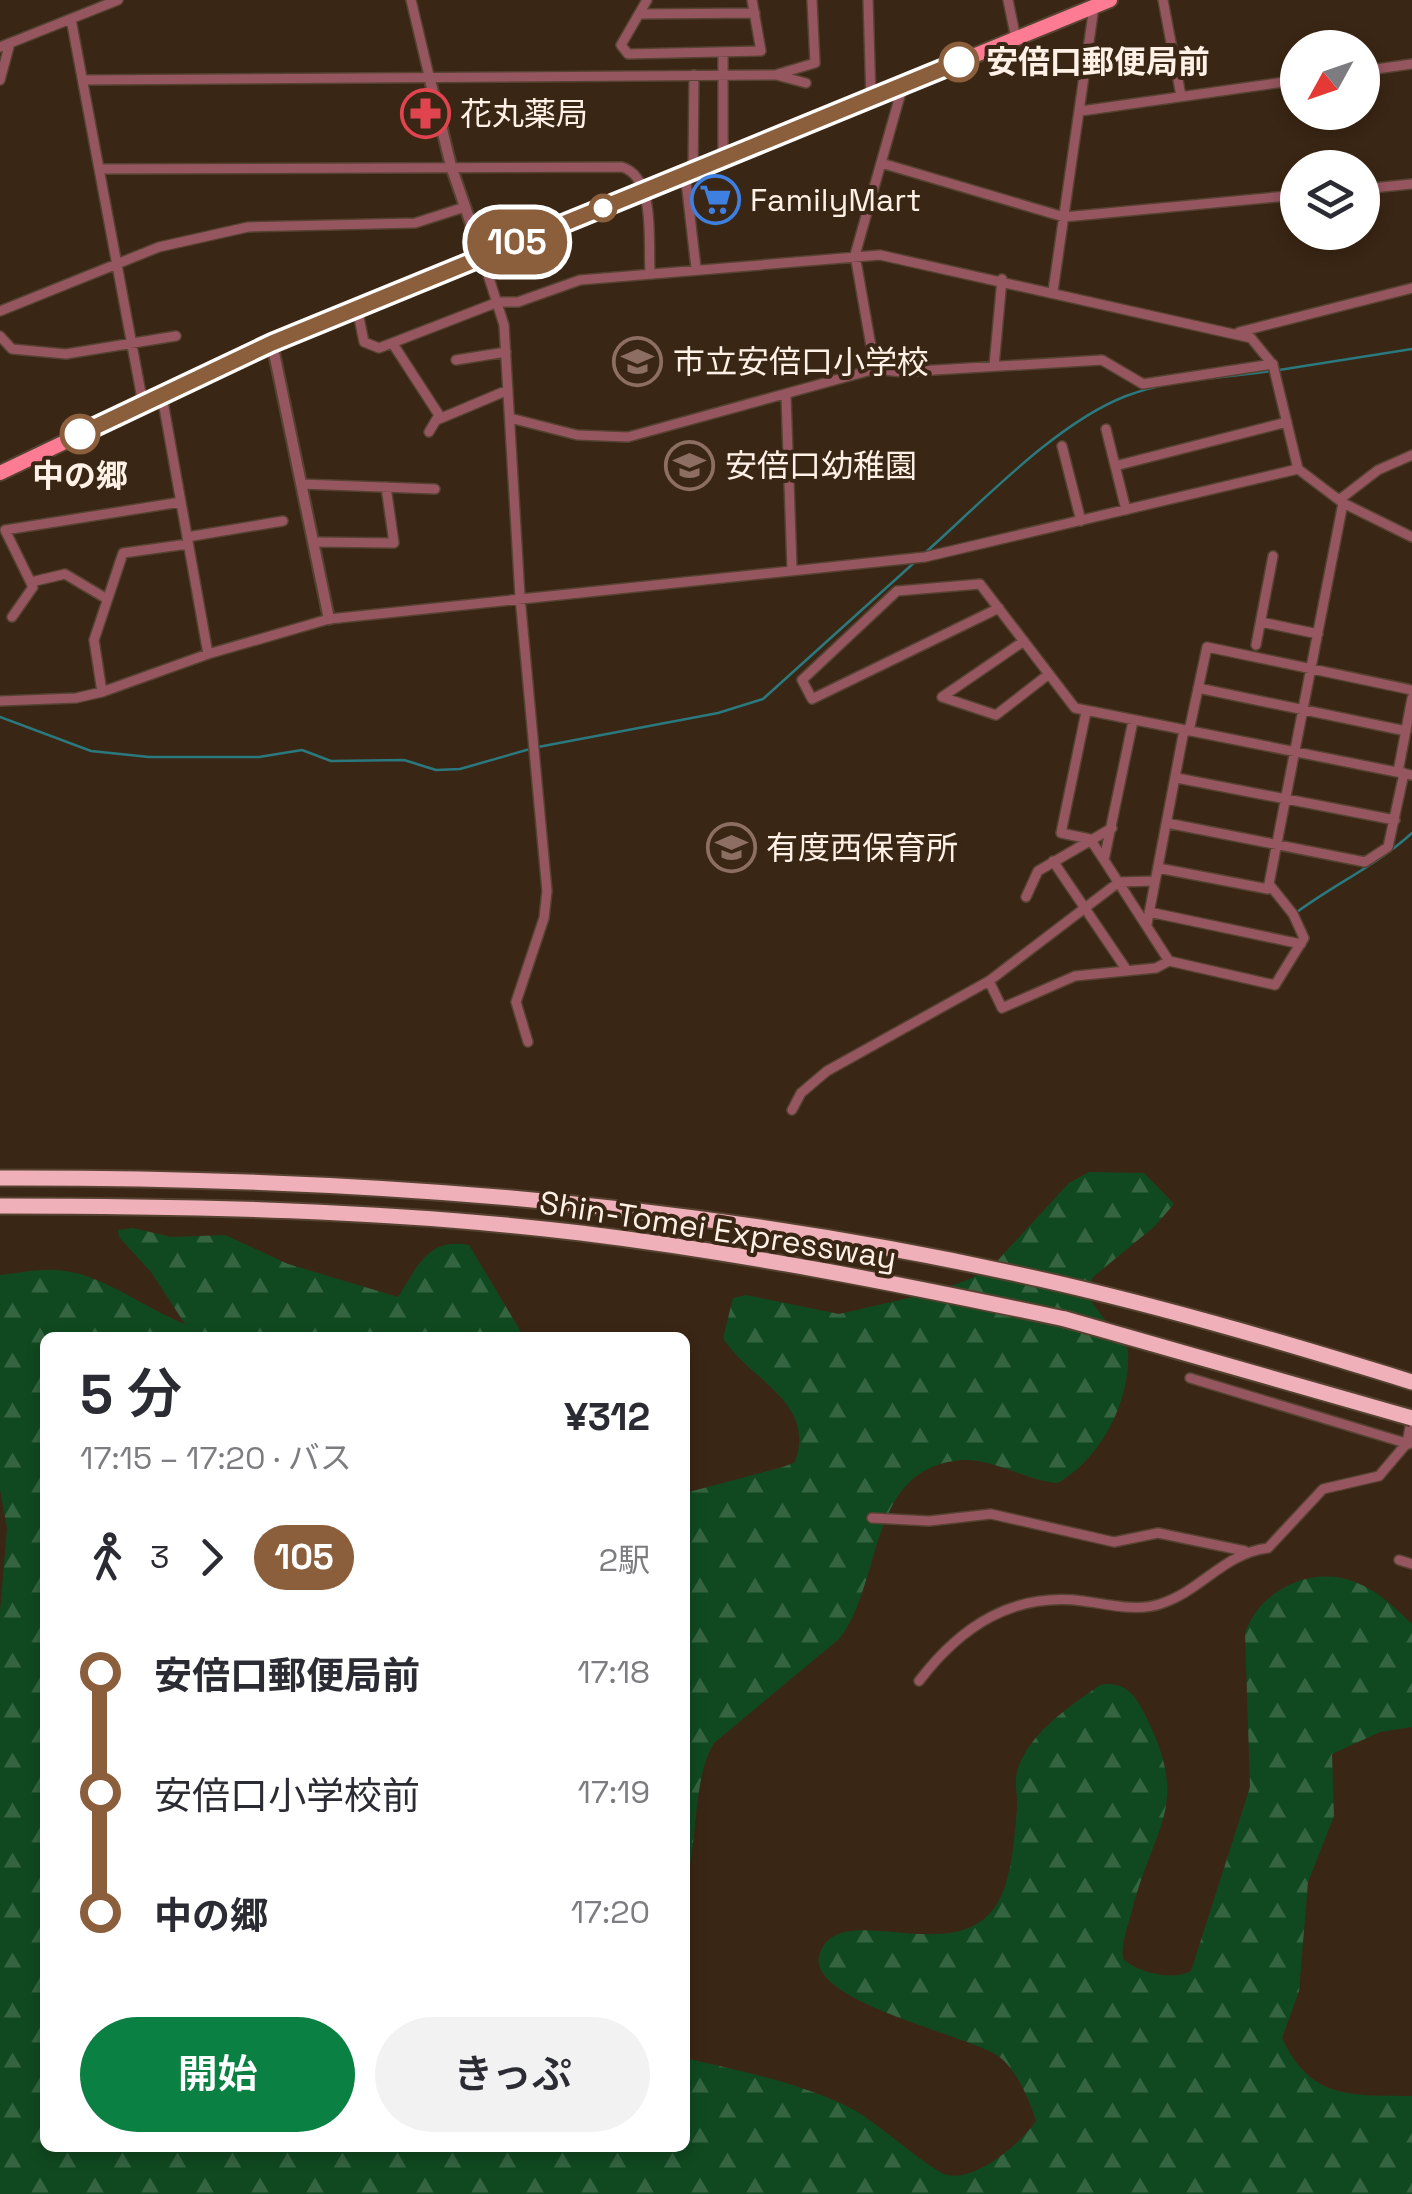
<!DOCTYPE html>
<html lang="ja">
<meta charset="utf-8">
<style>
:root{--surface:#fff;--page:#f2f2f3;--text:#2b2b33;--muted:#7c7c81;--accent:#0b8043}
body{margin:0;font-family:"Space Grotesk","Noto Sans JP",sans-serif;background:var(--page);color:var(--text);height:100vh;display:flex;flex-direction:column;font-size:38px;white-space:nowrap}
*{box-sizing:border-box;margin:0}
p{font-size:32px;color:var(--muted)}
.icon{flex:none;width:55px;height:55px;fill:none;stroke:currentColor;stroke-width:2;stroke-linecap:round;stroke-linejoin:round}
.map{position:relative;flex:1;overflow:hidden}
.drawer{position:absolute;left:40px;top:1332px;width:650px;height:820px;display:flex;flex-direction:column;background:var(--surface);border-radius:15px;box-shadow:0 5px 15px #0003}
.drawer>*{flex:none}
.badge{padding:0 20px;border-radius:32px;font-size:35px;line-height:65px}
.needle{width:65px;rotate:230deg}
.buttons{position:absolute;left:1280px;top:30px;display:grid;gap:20px}
.buttons a{display:grid;place-items:center;width:100px;height:100px;border-radius:50%;background:var(--surface);box-shadow:0 5px 15px #0003;font-size:50px}
.map>.badge{position:absolute;translate:-50% -50%;box-shadow:0 0 0 5px #fff}
.legs{display:flex;align-items:center;gap:15px;height:110px;padding:0 40px;font-size:32px}
.legs p{margin-inline-start:auto}
.headline{display:flex;align-items:center;justify-content:space-between;height:170px;padding:0 40px}
h1{font-size:55px;font-weight:600;line-height:75px}
.action{display:flex;gap:20px;margin-top:auto;padding:20px 40px}
.action a{flex:1;height:115px;border-radius:60px;background:var(--accent);color:#fff;font-size:40px;font-weight:600;line-height:115px;text-align:center}
.action a+a{background:var(--page);color:var(--text)}
ul{padding:0 40px;list-style:none}
li{display:flex;align-items:center;gap:35px;height:120px;font-size:38px}
li i{display:grid;place-items:center;width:15px;height:100%;margin:0 12px;background:currentColor}
li i::after{content:'';width:25px;height:25px;margin:-12px;border:8px solid;border-radius:50%;background:var(--surface)}
li p{margin-inline-start:auto}
li:first-child i{background:linear-gradient(#0000 50%,currentColor 0)}
li:last-child i{background:linear-gradient(currentColor 50%,#0000 0)}
.map>svg:first-child{display:block}
.forest{fill:url(#forest-firs)}
.lines{fill:none;stroke-linecap:round;stroke-linejoin:round}
.stream{stroke:#2a797f;stroke-width:2.5}
.minor-casing{stroke:#564231;stroke-width:12}
.tertiary-casing{stroke:#564231;stroke-width:14}
.primary-casing{stroke:#564231;stroke-width:18}
.motorway-casing{stroke:#564231;stroke-width:19}
.minor{stroke:#955660;stroke-width:9}
.tertiary{stroke:#955660;stroke-width:10}
.primary{stroke:#fd7c94;stroke-width:14}
.motorway{stroke:#f0b0b9;stroke-width:15}
.motorway-bridge-casing{stroke:#564231;stroke-width:19;stroke-linecap:butt}
.motorway-bridge{stroke:#f0b0b9;stroke-width:15}
.line-1-casing{stroke:#fff;stroke-width:22}
.line-1{stroke:#8b5e3c;stroke-width:15}
.stop-1-dot{fill:#fff;stroke:#8b5e3c;stroke-width:5}
.labels{text-anchor:middle;dominant-baseline:central;stroke-width:8;stroke-linejoin:round;paint-order:stroke}
.stop-label{font-size:32px;font-weight:bold;fill:#fff1e6;stroke:#3a2614;text-anchor:start}
.poi-label{font-size:32px;fill:#fff1e6;stroke:#3a2614;text-anchor:start}
.street-label{font-size:32px;fill:#fff1e6;stroke:#3a2614}
</style>
<div class="map">
<svg width="1412" height="2194" viewBox="0 0 1412 2194">
<defs>
<pattern id="forest-firs" width="22" height="20" patternUnits="userSpaceOnUse" patternTransform="scale(2.5)"><rect width="22" height="20" fill="#104920"/><path d="M5 1l3.5 6h-7zM16 11l3.5 6h-7z" fill="#346440"/></pattern>
</defs>
<rect width="100%" height="100%" fill="#3a2614"/>
<path class="forest" d="M1089,1172L1144,1173L1174,1204L1155,1226L1093,1277L1088,1287L1093,1304L1128,1350C1131,1400 1102,1457 1058,1483C1023,1481 991,1455 954,1461C867,1473 882,1586 839,1639L714,1743C691,1779 698,1861 685,1875V1493L783,1467L795,1462C817,1402 749,1380 723,1338L733,1298L746,1295L839,1314L935,1292L972,1278L999,1259L1069,1183Z
M133,1228L171,1237L225,1235L288,1264L398,1297C417,1268 427,1237 469,1245L524,1337L45,1338V2148H685V2058C740,2071 803,2083 854,2110C877,2122 933,2173 948,2175C977,2181 1021,2143 1036,2121C1030,2101 1016,2068 998,2056C966,2034 802,2001 820,1953C840,1899 945,1966 992,1911C1012,1887 1014,1840 1017,1809C1018,1798 1014,1783 1017,1772C1028,1733 1069,1707 1100,1685C1120,1681 1133,1691 1142,1709C1193,1806 1155,1820 1131,1914C1127,1929 1121,1944 1123,1959C1139,1973 1172,1981 1191,1971L1250,1787L1245,1633C1260,1590 1311,1565 1355,1582C1377,1590 1395,1608 1412,1624V1727L1380,1732L1332,1754L1334,1816L1308,1882L1299,1991L1282,2038C1311,2101 1353,2095 1412,2096V2194H0V1612L7,1528L0,1490V1275C18,1273 37,1269 55,1270C101,1272 143,1308 185,1324L151,1272L119,1237L118,1230Z"/>
<g class="lines">
<path class="stream" d="M1279,370L1412,349
M926,552C982,502 1056,423 1126,396C1171,379 1224,378 1271,371
M0,717L91,751L149,757H259L302,750L331,761L404,760L436,770L460,769L530,749
M538,747L718,713L763,699L916,561
M1297,912C1335,884 1377,865 1412,833"/>
<defs>
<path id="minor" d="M411,0L430,80
M647,0L621,45L628,54L761,51L752,0
M868,0L871,99
M1008,0L1016,39
M1163,0L1181,96
M639,14L755,13
M71,19L143,404
M0,47L118,0
M1362,71L1412,64
M778,74L815,63L812,1
M0,80L10,43
M84,80L776,75L806,83
M1081,111L1298,80
M723,158V53
M881,163L1064,217L1298,195
M99,169L622,167C656,177 648,243 650,272
M693,170L694,75
M685,173L696,268
M1362,189L1412,184
M482,256L504,325L520,597L547,891L544,918L516,1002L528,1042
M1053,291L1094,7
M357,308L364,342L379,348L498,302H518L580,280L880,255L1251,338L1273,365L1298,469L1343,503L1412,537
M0,311L159,247L248,227L415,223L465,207
M1239,332L1412,288
M0,336L12,349L66,354L176,336
M393,344L439,415L429,432
M456,360L506,352
M994,366L1002,279
M875,369L855,255L903,85
M786,395L792,569
M162,396L208,654
M510,418L577,435L628,437L875,369L901,372L1102,360L1143,384L1273,364
M439,419L508,390
M1106,429L1126,510
M1062,446L1081,521
M1115,466L1287,422
M301,484L435,489
M1339,500L1378,470L1412,455
M187,537L283,521
M313,542L394,543L386,487
M31,582L65,574L107,599
M999,608L812,699L802,680L897,591L980,584L1075,708L1412,775
M12,617L33,587L5,530L181,502
M1261,622L1318,634
M1024,641L942,697L996,715L1049,674
M1256,645L1273,556
M1198,688L1406,731
M102,692L94,640L123,553L188,544
M0,701L76,698L102,692L208,654L329,619L925,557L1298,469
M1086,712L1061,833L1090,839L1104,860
M1133,721L1104,860L1169,961L1275,985L1304,938L1293,914L1269,884
M1189,731L1207,647L1412,690
M1398,772L1412,698
M1177,778L1395,820
M1167,823L1365,862L1388,847L1404,773
M1053,861L1126,969
M1158,868L1268,889L1343,503
M1026,897L1038,871L1112,828
M1149,912L1301,944
M1147,924L1184,730
M989,981L1002,1008L1075,976L1156,968L1169,961
M792,1110L801,1093L827,1071L989,981L1119,882L1155,881
M1190,1378L1409,1444
M872,1518L929,1521L991,1514L1114,1542L1158,1533L1245,1551
M1399,1560L1412,1564
M919,1681C961,1626 1013,1592 1083,1601C1107,1604 1136,1612 1160,1604C1200,1592 1224,1553 1268,1548L1323,1489L1379,1476L1407,1443L1412,1416"/>
<path id="tertiary" d="M430,80L451,166L482,256
M272,343L329,619"/>
<path id="primary" d="M0,473L272,343L1110,0"/>
<path id="motorway" d="M0,1178C340,1177 679,1200 1012,1273C1147,1302 1280,1341 1412,1382
M0,1206C194,1206 388,1210 581,1233C744,1253 905,1285 1065,1319"/>
</defs>
<use href="#minor" class="minor-casing"/>
<use href="#tertiary" class="tertiary-casing"/>
<use href="#primary" class="primary-casing"/>
<use href="#motorway" class="motorway-casing"/>
<use href="#minor" class="minor"/>
<use href="#tertiary" class="tertiary"/>
<use href="#primary" class="primary"/>
<use href="#motorway" class="motorway"/>
<defs>
<path id="motorway-bridge" d="M1065,1319L1412,1418"/>
</defs>
<use href="#motorway-bridge" class="motorway-bridge-casing"/>
<use href="#motorway-bridge" class="motorway-bridge"/>
</g>
<g class="lines">
<defs>
<path id="line-1" d="M80,434L272,343L959,62"/>
</defs>
<use href="#line-1" class="line-1-casing"/>
<use href="#line-1" class="line-1"/>
</g>
<defs>
<symbol id="pharmacy-ring" viewBox="-11 -11 22 22"><circle r="9.5" fill="#3a2614" stroke="#e0444e" stroke-width="1.5"/><path d="M-2-6h4v4h4v4h-4v4h-4v-4h-4v-4h4Z" fill="#e0444e"/></symbol>
<symbol id="supermarket-ring" viewBox="-11 -11 22 22"><circle r="9.5" fill="#3a2614" stroke="#3f7fe0" stroke-width="1.5"/><path d="M-6-5.5h2.5l.6 2H6L4.5 2H-2.5L-4.4-4H-6ZM-1.5 3.2a1.3 1.3 0 1 0 .1 0ZM3 3.2a1.3 1.3 0 1 0 .1 0Z" fill="#3f7fe0"/></symbol>
<symbol id="school-ring" viewBox="-11 -11 22 22"><circle r="9.5" fill="#3a2614" stroke="#8d6e63" stroke-width="1.5"/><path d="M0-5L7-2L0 1L-7-2ZM-4 1L0 2.5L4 1V4Q0 6-4 4Z" fill="#8d6e63"/></symbol>
</defs>
<g fill-rule="evenodd">
<use href="#pharmacy-ring" x="398" y="86" width="55" height="55"/>
<use href="#supermarket-ring" x="688" y="172" width="55" height="55"/>
<use href="#school-ring" x="610" y="334" width="55" height="55"/>
<use href="#school-ring" x="662" y="438" width="55" height="55"/>
<use href="#school-ring" x="704" y="820" width="55" height="55"/>
</g>
<g class="stop-1-dot">
<circle cx="959" cy="62" r="18"/>
<circle cx="603" cy="208" r="12"/>
<circle cx="80" cy="434" r="18"/>
</g>
<g class="labels">
<g class="stop-label">
<text x="986" y="62">安倍口郵便局前</text>
<text x="80" y="476" text-anchor="middle">中の郷</text>
</g>
<g class="poi-label">
<text x="460" y="114">花丸薬局</text>
<text x="750" y="200">FamilyMart</text>
<text x="673" y="362">市立安倍口小学校</text>
<text x="725" y="466">安倍口幼稚園</text>
<text x="766" y="848">有度西保育所</text>
</g>
<g class="street-label">
<text transform="translate(718 1230) rotate(9)">Shin-Tomei Expressway</text>
</g>
</g>
</svg>
<div class="buttons">
<a><svg class="needle" viewBox="-14 -14 28 28"><path d="M0-13l5 13h-10z" fill="#e53935"/><path d="M0 13l5-13h-10z" fill="#7c7c81"/></svg></a>
<a><svg class="icon" aria-label="layers" viewBox="0 0 24 24"><path d="M12 4l9 5-9 5-9-5zM3 14l9 5 9-5"/></svg></a>
</div>
<b class="badge" style="left:517px;top:242px;background:#8b5e3c;color:#fff">105</b>
<section class="drawer">
<div class="headline"><div><h1>5 分</h1><p>17:15 – 17:20 · バス</p></div><b>¥312</b></div>
<div class="legs"><svg class="icon" aria-label="walk" viewBox="0 0 24 24"><circle cx="13" cy="4" r="2"/><path d="M13 8l-2 6 4 7M11 14l-3 7M7 12l3-4h3l4 4"/></svg>3<svg class="icon" aria-label="forward" viewBox="0 0 24 24"><path d="M9 5l7 7-7 7"/></svg><b class="badge" style="background:#8b5e3c;color:#fff">105</b><p>2駅</p></div>
<ul>
<li><i style="color:#8b5e3c"></i><b>安倍口郵便局前</b><p>17:18</p></li>
<li><i style="color:#8b5e3c"></i><span>安倍口小学校前</span><p>17:19</p></li>
<li><i style="color:#8b5e3c"></i><b>中の郷</b><p>17:20</p></li>
</ul>
<div class="action"><a>開始</a><a>きっぷ</a></div>
</section>
</div>
